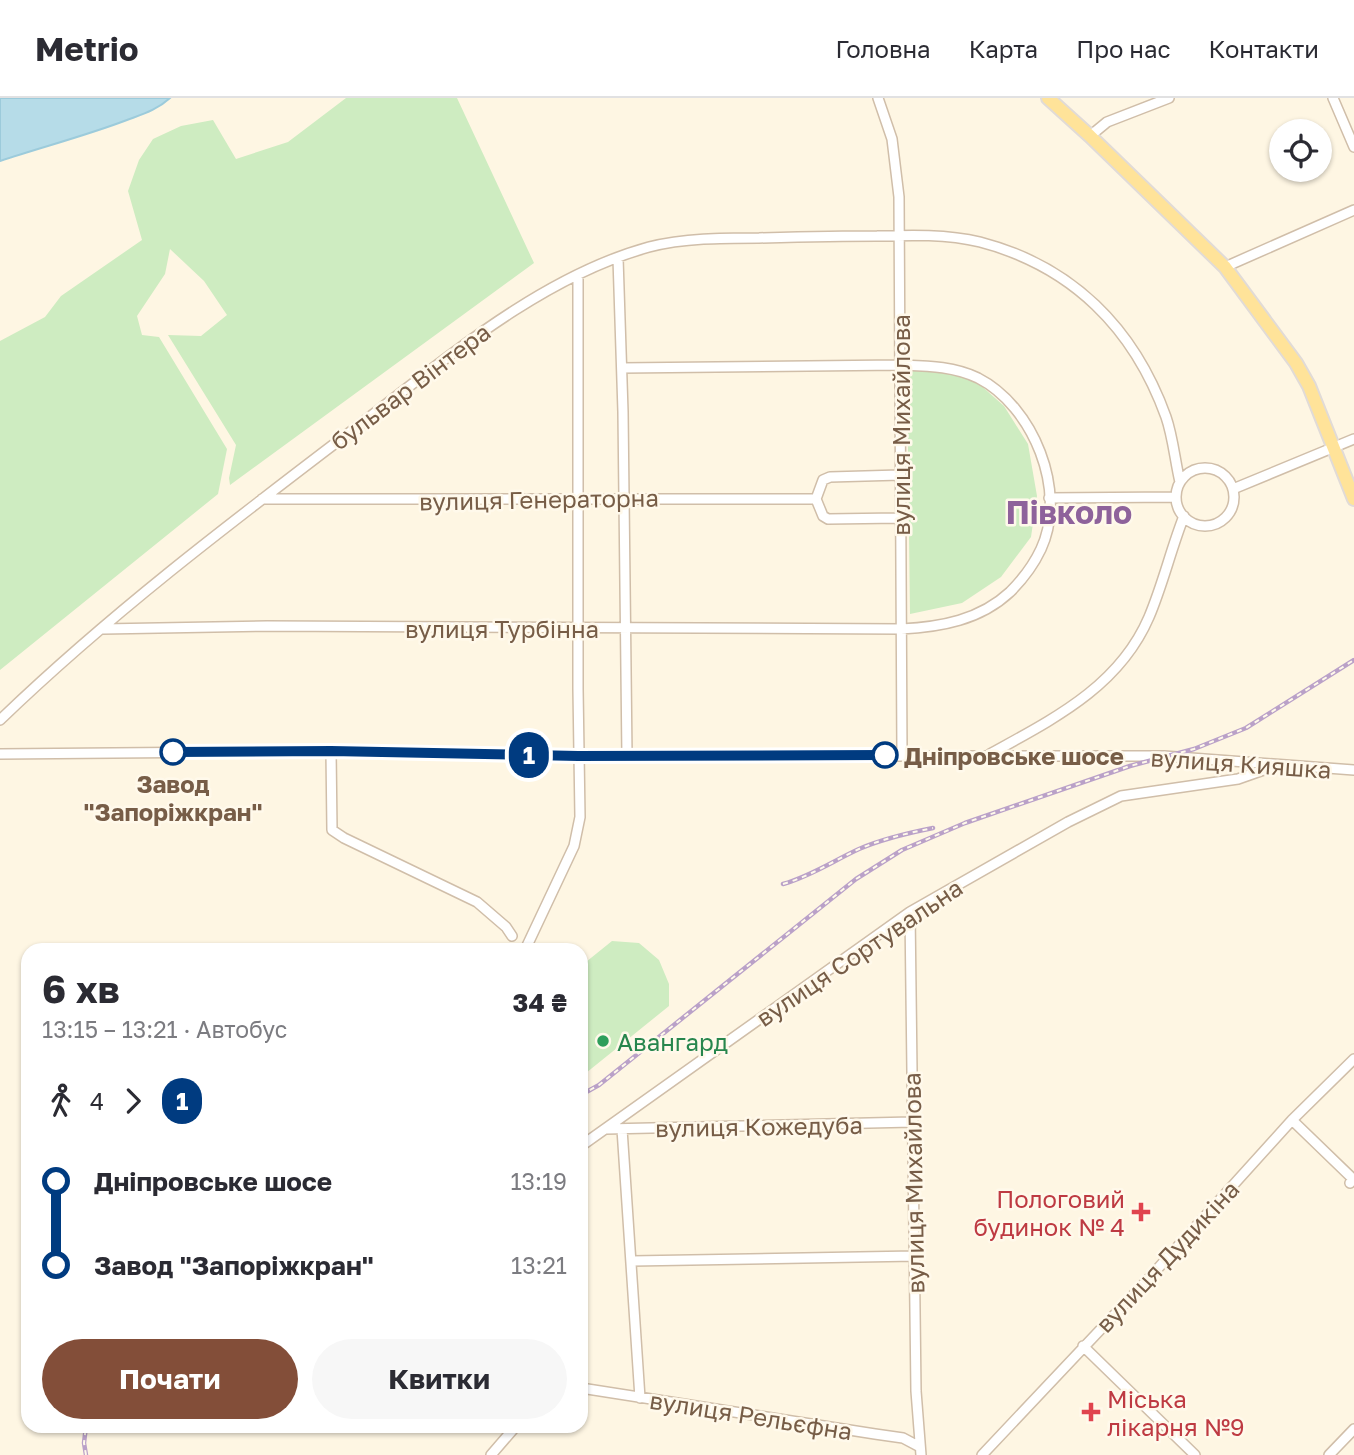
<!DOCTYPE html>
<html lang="uk">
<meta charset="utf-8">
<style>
:root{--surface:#fff;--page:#f7f7f7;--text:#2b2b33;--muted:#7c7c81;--line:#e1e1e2;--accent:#834e39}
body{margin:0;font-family:"Golos Text",sans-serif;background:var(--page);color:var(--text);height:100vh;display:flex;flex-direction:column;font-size:26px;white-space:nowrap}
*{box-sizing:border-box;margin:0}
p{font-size:23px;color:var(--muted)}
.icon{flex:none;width:38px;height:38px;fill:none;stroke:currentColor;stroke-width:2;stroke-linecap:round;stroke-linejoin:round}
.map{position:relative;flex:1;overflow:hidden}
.drawer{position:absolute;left:21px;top:845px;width:567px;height:490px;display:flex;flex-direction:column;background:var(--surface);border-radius:21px;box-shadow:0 2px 5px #0004}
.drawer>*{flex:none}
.badge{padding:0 14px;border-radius:23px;font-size:24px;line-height:46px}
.fabs{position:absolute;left:1269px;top:21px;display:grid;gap:14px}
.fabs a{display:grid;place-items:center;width:63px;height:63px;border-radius:50%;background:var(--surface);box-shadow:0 2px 5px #0004;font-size:35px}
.map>.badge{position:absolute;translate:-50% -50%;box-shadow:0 0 0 4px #fff}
.legs{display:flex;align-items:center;gap:10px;height:77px;padding:0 21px;font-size:23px}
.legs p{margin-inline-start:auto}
.overview{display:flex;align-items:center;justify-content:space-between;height:119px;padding:0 21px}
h1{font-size:38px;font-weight:700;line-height:52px}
.action{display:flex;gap:14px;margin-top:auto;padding:14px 21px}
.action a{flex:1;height:80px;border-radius:42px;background:var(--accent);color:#fff;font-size:28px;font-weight:700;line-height:80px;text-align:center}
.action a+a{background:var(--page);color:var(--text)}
ul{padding:0 21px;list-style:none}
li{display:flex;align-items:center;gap:24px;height:84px;font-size:26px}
li i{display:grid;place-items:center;width:10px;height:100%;margin:0 9px;background:currentColor}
li i::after{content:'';width:18px;height:18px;margin:-9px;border:5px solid;border-radius:50%;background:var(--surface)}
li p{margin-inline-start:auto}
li:first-child i{background:linear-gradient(#0000 50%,currentColor 0)}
li:last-child i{background:linear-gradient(currentColor 50%,#0000 0)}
header{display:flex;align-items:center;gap:42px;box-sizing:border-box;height:98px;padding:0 35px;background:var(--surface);border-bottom:2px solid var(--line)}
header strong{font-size:33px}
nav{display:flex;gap:38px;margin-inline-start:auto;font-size:24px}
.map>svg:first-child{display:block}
.green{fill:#ceecc1}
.water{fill:#b6dce8;stroke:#9ccbdb;stroke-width:2}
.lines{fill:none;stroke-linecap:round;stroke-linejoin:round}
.minor-casing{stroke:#d0bea9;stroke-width:12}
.major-casing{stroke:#e1dbd7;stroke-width:16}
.minor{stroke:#fff;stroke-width:9}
.major{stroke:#ffe399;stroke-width:12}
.rail-casing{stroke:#baa1c8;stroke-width:4.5}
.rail{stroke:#fff9eb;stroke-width:2;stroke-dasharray:5;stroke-linecap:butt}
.line-1-casing{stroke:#fff;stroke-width:16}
.line-1{stroke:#003b80;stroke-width:10}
.stop-1-dot{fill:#fff;stroke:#003b80;stroke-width:3.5}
.leisure-dot{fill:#2e9e5b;stroke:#fff9eb;stroke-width:2.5}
.health-dot{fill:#e0444e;stroke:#fff9eb;stroke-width:2.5}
.labels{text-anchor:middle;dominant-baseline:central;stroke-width:5;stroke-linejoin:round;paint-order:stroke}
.street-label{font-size:24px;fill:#775d47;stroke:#fff9eb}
.stop-label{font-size:24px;font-weight:bold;fill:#775d47;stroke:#fff9eb;text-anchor:start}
.leisure-label{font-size:24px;fill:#27864d;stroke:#fff9eb;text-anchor:start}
.health-label{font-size:24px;fill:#be3a42;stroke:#fff9eb;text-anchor:end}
.district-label{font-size:32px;font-weight:bold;fill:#8e629b;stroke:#fff9eb}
</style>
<header>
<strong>Metrio</strong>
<nav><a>Головна</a><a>Карта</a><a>Про нас</a><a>Контакти</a></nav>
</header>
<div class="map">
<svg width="1354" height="1357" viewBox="0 0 1354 1357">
<rect width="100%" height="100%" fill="#fef6e3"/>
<path class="green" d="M346,0H457L534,165L230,387L229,380L236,347L168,237L201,238L227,217L204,183L170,151L165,176L137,218L142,237L159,239L227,351L218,396L0,572V243L45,219L61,198L142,142L128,93L139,62L153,41L181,28L213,22L236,61L288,44Z
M907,269L939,270L977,284L1004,308L1028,346L1037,398L1031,439L1001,479L962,505L910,516Z
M612,843L639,845L659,862L669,886V908L581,979V868Z"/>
<path class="water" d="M0,0H170C157,12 143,16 127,22C85,38 42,49 0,63Z"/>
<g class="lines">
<defs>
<path id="minor" d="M878,0L892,41L899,99L902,657
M1333,0L1354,49
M1090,38L1107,24L1169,0
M618,160L623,314L627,658
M1225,169L1354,112
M1176 399a29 29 0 1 1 58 0a29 29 0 1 1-58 0Z
M1233,391L1354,341
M1049,400L1176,399
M262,401H816
M899,420L828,421L823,418L816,401L823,382L830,379L900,377
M103,531L267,528L901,531C941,529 980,522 1010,494C1022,482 1034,466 1041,451C1068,393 1033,308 978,280C953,268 927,268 900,267L622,270
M0,622C110,516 233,423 354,331C442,264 540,179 649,149C684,140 722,140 759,140C798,139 838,138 877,138C911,137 947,136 980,144C1072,168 1134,230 1166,319C1173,339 1175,363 1180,384
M331,653L332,732L344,740L477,804L506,829L512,838
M0,656L331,653L578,658H1164L1354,672
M990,656C1053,621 1119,589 1149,519C1163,486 1171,451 1184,418
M910,814L916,1293L921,1357
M525,852L574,748L580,719L578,591V178
M1292,1022L1353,1081L1350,1085
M606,1031L912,1024
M622,1031L640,1300
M581,1048L910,814L1068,724L1121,698L1238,681L1275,668
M632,1163L915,1158
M1083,1248L1195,1357
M581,1290L875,1336L903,1340L920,1349
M491,1357L516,1328
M982,1357L1151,1178L1292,1022L1354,961
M1329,1357L1354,1331"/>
<path id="major" d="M1048,0L1090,38L1225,169L1296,265L1309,288L1354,401"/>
</defs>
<use href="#minor" class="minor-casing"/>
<use href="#major" class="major-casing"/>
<use href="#minor" class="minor"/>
<use href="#major" class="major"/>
<defs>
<path id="rail" d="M783,786C811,778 833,763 859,751C882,741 908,735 933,730
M581,997L599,987L856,781L902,752L965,725L1130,668L1194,651L1246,630L1354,562
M86,1357L84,1345L86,1328"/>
</defs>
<use href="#rail" class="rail-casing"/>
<use href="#rail" class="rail"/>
</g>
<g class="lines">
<defs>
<path id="line-1" d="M173,654L331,653L578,658L885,657"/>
</defs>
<use href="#line-1" class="line-1-casing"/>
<use href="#line-1" class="line-1"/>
</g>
<g class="stop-1-dot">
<circle cx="173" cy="654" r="12"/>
<circle cx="885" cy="657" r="12"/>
</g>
<circle class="leisure-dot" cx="603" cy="943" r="7"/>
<g class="health-dot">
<path d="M1137.5 1103.5h7v7h7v7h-7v7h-7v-7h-7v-7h7z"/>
<path d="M1087.5 1303.5h7v7h7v7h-7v7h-7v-7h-7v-7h7z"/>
</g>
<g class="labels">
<g class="street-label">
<text transform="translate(410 288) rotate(-37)">бульвар Вінтера</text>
<text transform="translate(900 327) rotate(-90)">вулиця Михайлова</text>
<text transform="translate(539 401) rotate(-1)">вулиця Генераторна</text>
<text x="502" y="530">вулиця Турбінна</text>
<text transform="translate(1241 665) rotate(4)">вулиця Кияшка</text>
<text transform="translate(859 854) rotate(-34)">вулиця Сортувальна</text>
<text transform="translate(759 1028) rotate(-1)">вулиця Кожедуба</text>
<text transform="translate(913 1085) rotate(-91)">вулиця Михайлова</text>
<text transform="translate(1167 1158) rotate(-47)">вулиця Дудикіна</text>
<text transform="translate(751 1317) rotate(9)">вулиця Рельєфна</text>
</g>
<g class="stop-label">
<text x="904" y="657">Дніпровське шосе</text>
<text x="173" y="685" text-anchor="middle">Завод<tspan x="173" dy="28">"Запоріжкран"</tspan></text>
</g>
<g class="leisure-label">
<text x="617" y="943">Авангард</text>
</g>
<g class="health-label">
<text x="1125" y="1100">Пологовий<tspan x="1125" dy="28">будинок № 4</tspan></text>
<text x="1107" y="1300" text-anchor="start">Міська<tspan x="1107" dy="28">лікарня №9</tspan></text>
</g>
<g class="district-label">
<text x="1069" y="414">Півколо</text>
</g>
</g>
</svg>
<div class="fabs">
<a><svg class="icon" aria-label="locate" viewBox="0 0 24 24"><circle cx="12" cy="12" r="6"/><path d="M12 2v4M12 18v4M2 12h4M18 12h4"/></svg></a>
</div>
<b class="badge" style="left:529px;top:657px;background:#003b80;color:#fff">1</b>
<section class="drawer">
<div class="overview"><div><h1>6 хв</h1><p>13:15 – 13:21 · Автобус</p></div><b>34 ₴</b></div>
<div class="legs"><svg class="icon" aria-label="walk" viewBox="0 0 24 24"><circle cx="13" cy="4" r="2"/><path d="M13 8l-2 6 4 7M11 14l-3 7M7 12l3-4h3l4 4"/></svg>4<svg class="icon" aria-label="forward" viewBox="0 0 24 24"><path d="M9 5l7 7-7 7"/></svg><b class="badge" style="background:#003b80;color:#fff">1</b></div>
<ul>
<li><i style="color:#003b80"></i><b>Дніпровське шосе</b><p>13:19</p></li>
<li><i style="color:#003b80"></i><b>Завод &quot;Запоріжкран&quot;</b><p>13:21</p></li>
</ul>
<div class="action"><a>Почати</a><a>Квитки</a></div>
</section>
</div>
